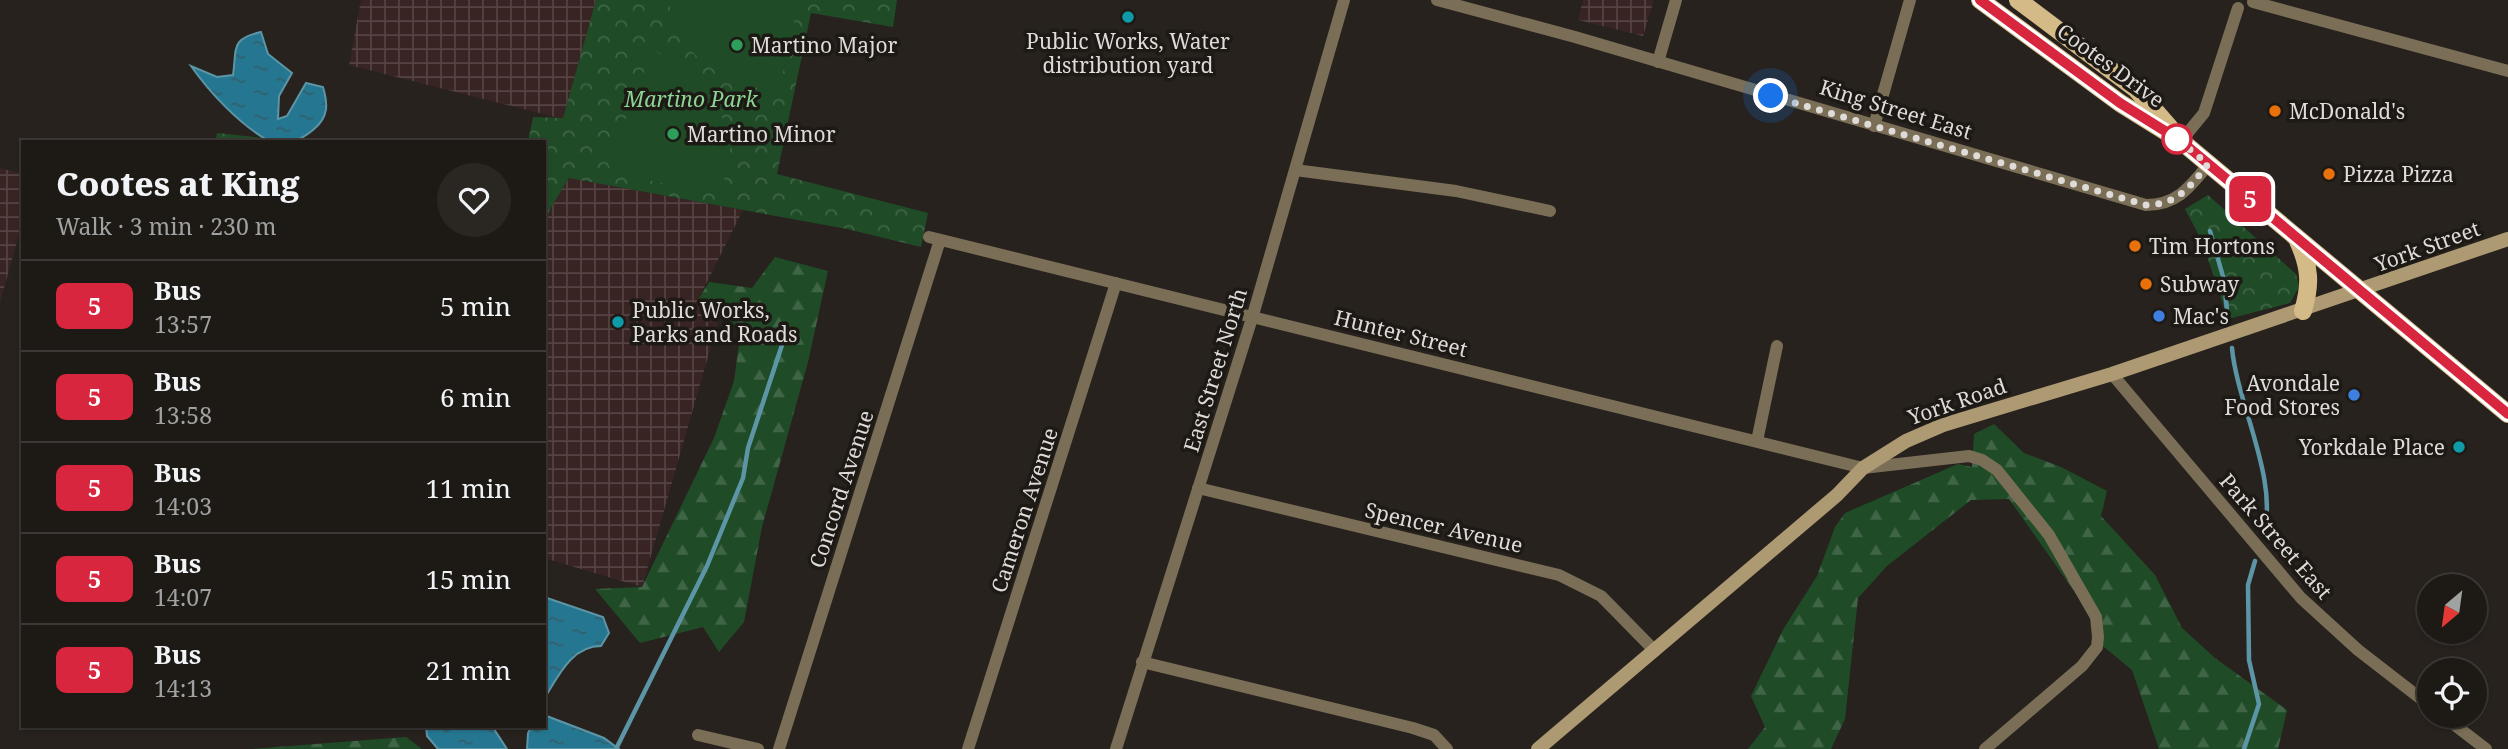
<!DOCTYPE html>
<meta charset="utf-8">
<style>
:root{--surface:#1d1a16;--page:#2a2723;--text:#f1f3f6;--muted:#a0a1a1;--line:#3b3835}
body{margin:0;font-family:"Noto Serif",serif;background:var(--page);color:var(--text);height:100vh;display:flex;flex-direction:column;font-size:26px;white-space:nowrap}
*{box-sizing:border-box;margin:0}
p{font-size:23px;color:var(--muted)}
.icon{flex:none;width:38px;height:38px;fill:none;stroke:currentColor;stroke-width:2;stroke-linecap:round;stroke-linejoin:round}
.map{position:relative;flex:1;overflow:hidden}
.side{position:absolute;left:21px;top:140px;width:525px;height:588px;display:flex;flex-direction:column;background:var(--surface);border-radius:0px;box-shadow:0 2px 5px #0004,0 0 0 2px var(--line)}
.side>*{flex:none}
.badge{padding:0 14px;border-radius:10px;font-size:24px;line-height:46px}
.needle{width:46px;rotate:209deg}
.controls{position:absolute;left:2417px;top:574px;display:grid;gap:14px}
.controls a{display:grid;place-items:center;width:70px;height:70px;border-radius:50%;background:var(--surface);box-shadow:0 2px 5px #0004,0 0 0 2px var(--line);font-size:35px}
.you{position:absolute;width:35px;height:35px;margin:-18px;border:5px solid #fff;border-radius:50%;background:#1a73e8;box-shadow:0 0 0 10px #1a73e833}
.map>.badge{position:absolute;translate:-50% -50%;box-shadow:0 0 0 4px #fff}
.round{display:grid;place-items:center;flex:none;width:74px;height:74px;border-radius:37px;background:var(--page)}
.head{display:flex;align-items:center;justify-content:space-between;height:119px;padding:0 35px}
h1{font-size:33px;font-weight:800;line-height:52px}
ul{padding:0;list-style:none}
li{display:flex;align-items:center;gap:21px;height:91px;padding:0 35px;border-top:2px solid var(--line)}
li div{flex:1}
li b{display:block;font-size:26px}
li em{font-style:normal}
li .badge{min-width:77px;font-weight:700;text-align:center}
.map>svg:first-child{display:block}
.industrial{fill:url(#industrial-grid)}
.forest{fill:url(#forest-firs)}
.park{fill:url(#park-crowns)}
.garden{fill:#1f4c27}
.water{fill:url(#water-ripples);stroke:#5c95a6;stroke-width:2}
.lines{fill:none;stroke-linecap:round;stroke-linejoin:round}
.stream{stroke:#5c95a6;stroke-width:4.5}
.street{stroke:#7a6e56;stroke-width:12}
.secondary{stroke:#ad9972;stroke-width:14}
.primary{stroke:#d4ba87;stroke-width:18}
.line-casing{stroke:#fff;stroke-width:16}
.line{stroke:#d7263d;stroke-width:10}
.walk{stroke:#dedbd8;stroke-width:7;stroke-dasharray:0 12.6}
.culture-dot{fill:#0f9aa8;stroke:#1d1915;stroke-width:2.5}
.leisure-dot{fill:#2e9e5b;stroke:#1d1915;stroke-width:2.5}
.food-dot{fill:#e8710a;stroke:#1d1915;stroke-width:2.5}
.stop-dot{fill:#fff;stroke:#d7263d;stroke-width:3.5}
.shop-dot{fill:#3f7fe0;stroke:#1d1915;stroke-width:2.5}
.labels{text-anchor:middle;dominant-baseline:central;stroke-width:7;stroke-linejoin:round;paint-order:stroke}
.poi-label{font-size:21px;fill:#dedbd8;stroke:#1d1915;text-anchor:start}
.street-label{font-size:21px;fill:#dedbd8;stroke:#1d1915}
.park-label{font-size:21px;font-style:italic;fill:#8bd595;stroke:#1d1915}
</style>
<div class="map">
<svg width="2508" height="749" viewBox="0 0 2508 749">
<defs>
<pattern id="industrial-grid" width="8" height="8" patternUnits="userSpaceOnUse" patternTransform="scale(1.75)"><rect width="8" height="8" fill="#382423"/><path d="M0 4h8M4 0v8" fill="none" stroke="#544342"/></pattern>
<pattern id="forest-firs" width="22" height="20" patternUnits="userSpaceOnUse" patternTransform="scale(1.75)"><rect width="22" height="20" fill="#1f4c27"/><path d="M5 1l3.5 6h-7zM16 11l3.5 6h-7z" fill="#3f6546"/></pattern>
<pattern id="park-crowns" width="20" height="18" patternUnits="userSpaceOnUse" patternTransform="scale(1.75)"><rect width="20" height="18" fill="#1f4c27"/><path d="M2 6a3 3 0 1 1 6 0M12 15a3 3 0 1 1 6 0" fill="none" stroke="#3f6546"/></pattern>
<pattern id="water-ripples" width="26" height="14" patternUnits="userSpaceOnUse" patternTransform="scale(1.75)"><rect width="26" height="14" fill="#257791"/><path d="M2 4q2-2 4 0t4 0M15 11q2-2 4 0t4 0" fill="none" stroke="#325f6d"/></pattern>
</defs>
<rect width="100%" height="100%" fill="#27221e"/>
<path class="industrial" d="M361,0H596L563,119L349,65Z
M1583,0H1654L1643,36L1578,20Z
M0,168L23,174V220L0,302Z
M569,178L743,210L698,300L720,315L642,587L544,558V226L550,209Z"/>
<path class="forest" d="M775,257L828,271L808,362L762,527L744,622L719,652L703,627L640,643L595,589L642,587L714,438L734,381L741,329L698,300L709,282L752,288Z
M1994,424L2024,453L2061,467L2107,491L2101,516L2155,575L2182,628L2215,658L2287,710L2278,749H2159L2132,670L2098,642L2091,615L2009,499L1971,500L1887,566L1858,598L1845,719L1831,749H1748L1765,727L1751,696L1784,628L1817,576L1835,527L1845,513L1958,464L1972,467L1974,434Z
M406,737L422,749H252Z"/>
<path class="park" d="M596,0H897L893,27L811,13L777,174L928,213L921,247L847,229L569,178L550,209L544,226V142H528L533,117L563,118Z
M217,133L300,142H215Z
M2208,195L2296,274L2299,287L2290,303L2228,319L2202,241L2185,209Z"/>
<path class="garden" d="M668,0H799L778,95C718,75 685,67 668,0Z
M653,49C688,72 727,103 730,148C731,164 724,180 719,195L613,173L608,164Z"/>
<path class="water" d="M261,32L268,54L292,73L279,96L278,119L287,116L306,83L323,87C328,104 329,117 313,130C302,139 284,149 269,141C240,125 210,93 191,66L217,77L233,75C237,48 230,39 261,32Z
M544,597L603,617L609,633L601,646C571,646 558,677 544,699Z
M544,715L604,738L619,749H527L528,733L532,726H544Z
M426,726H492L507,749H438L427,736Z"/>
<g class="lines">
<path class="stream" d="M2210,231L2224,280L2228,321
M2232,348C2237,404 2280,482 2263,535
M616,749L707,566L743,478L748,448L783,342
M2244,749L2259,704L2249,660L2248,585L2255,561"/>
<path class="street" d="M1437,0L1575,37L2146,205C2177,205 2190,187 2208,165
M2253,2L2508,71
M1658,62L1676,0
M1874,126L1910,0
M2181,141L2204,113L2238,8
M1295,170L1456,191L1550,211
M929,237L1863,468L1969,456L1982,460L1997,470L2049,535L2096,617L2098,637L2097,647L2082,666L1985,749
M2112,374L2301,598L2358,650L2429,705
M1757,441L1777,346
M1198,488L1559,575L1601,596L1655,651
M1142,662L1413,728L1434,735L1447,749
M2443,716L2486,749
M698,735L758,749
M779,749L940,240
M968,749L1116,283
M1116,749L1253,315L1344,0"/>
<path class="secondary" d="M1538,749L1837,495L1863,468L1906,441L1943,425L2112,374L2508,239"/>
<path class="primary" d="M1980,0L2120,103L2181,141L2508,414
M2018,0L2136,89L2170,128
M2298,241C2310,267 2311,284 2303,311"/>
</g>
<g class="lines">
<defs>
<path id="line" d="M1980,0L2120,103L2181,141L2508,414"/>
</defs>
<use href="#line" class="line-casing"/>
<use href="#line" class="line"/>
<path class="walk" d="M1771,96L2146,205C2177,205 2190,187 2208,164L2177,139"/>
</g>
<g class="culture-dot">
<circle cx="1128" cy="17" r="7"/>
<circle cx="618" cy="322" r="7"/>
<circle cx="2459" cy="447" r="7"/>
</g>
<g class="leisure-dot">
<circle cx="737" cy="45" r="7"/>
<circle cx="673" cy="134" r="7"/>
</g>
<g class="food-dot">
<circle cx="2275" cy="111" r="7"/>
<circle cx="2329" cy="174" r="7"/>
<circle cx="2135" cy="246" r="7"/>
<circle cx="2146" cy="284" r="7"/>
</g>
<circle class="stop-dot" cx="2177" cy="139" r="14"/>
<g class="shop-dot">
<circle cx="2159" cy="316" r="7"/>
<circle cx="2354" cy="395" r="7"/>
</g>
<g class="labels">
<g class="poi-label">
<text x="1128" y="41" text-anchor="middle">Public Works, Water<tspan x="1128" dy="24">distribution yard</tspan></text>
<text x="751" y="45">Martino Major</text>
<text x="2289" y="111">McDonald's</text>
<text x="687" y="134">Martino Minor</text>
<text x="2343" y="174">Pizza Pizza</text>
<text x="2149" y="246">Tim Hortons</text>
<text x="2160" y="284">Subway</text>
<text x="632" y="310">Public Works,<tspan x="632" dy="24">Parks and Roads</tspan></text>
<text x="2173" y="316">Mac's</text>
<text x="2340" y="383" text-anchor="end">Avondale<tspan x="2340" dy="24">Food Stores</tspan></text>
<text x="2445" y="447" text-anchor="end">Yorkdale Place</text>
</g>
<g class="street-label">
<text transform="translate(2111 65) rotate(36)">Cootes Drive</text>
<text transform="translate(1896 109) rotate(17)">King Street East</text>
<text transform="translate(2427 246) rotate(-20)">York Street</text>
<text transform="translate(1401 333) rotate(14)">Hunter Street</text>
<text transform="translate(1215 370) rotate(-73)">East Street North</text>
<text transform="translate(1957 401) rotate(-19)">York Road</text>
<text transform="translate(841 489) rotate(-72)">Concord Avenue</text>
<text transform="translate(1024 510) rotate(-72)">Cameron Avenue</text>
<text transform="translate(1444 527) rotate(13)">Spencer Avenue</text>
<text transform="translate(2276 536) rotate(49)">Park Street East</text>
</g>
<g class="park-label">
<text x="691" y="99">Martino Park</text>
</g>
</g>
</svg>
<div class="controls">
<a><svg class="needle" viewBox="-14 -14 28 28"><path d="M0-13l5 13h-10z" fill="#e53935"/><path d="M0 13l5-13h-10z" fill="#a0a1a1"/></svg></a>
<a><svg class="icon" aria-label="locate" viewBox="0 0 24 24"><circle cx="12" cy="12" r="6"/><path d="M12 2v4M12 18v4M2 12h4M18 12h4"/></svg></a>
</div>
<div class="you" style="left:1771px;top:96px"></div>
<b class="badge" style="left:2250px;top:199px;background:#d7263d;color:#fff">5</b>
<section class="side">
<div class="head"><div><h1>Cootes at King</h1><p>Walk · 3 min · 230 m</p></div><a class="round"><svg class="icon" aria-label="heart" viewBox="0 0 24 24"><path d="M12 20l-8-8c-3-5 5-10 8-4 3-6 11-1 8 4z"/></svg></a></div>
<ul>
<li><span class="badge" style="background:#d7263d;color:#fff">5</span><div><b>Bus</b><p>13:57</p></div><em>5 min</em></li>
<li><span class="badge" style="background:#d7263d;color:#fff">5</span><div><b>Bus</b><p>13:58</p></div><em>6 min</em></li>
<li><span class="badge" style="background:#d7263d;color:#fff">5</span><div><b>Bus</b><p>14:03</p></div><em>11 min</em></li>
<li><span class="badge" style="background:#d7263d;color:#fff">5</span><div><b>Bus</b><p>14:07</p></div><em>15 min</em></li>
<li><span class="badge" style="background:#d7263d;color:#fff">5</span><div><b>Bus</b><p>14:13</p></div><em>21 min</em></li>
</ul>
</section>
</div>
